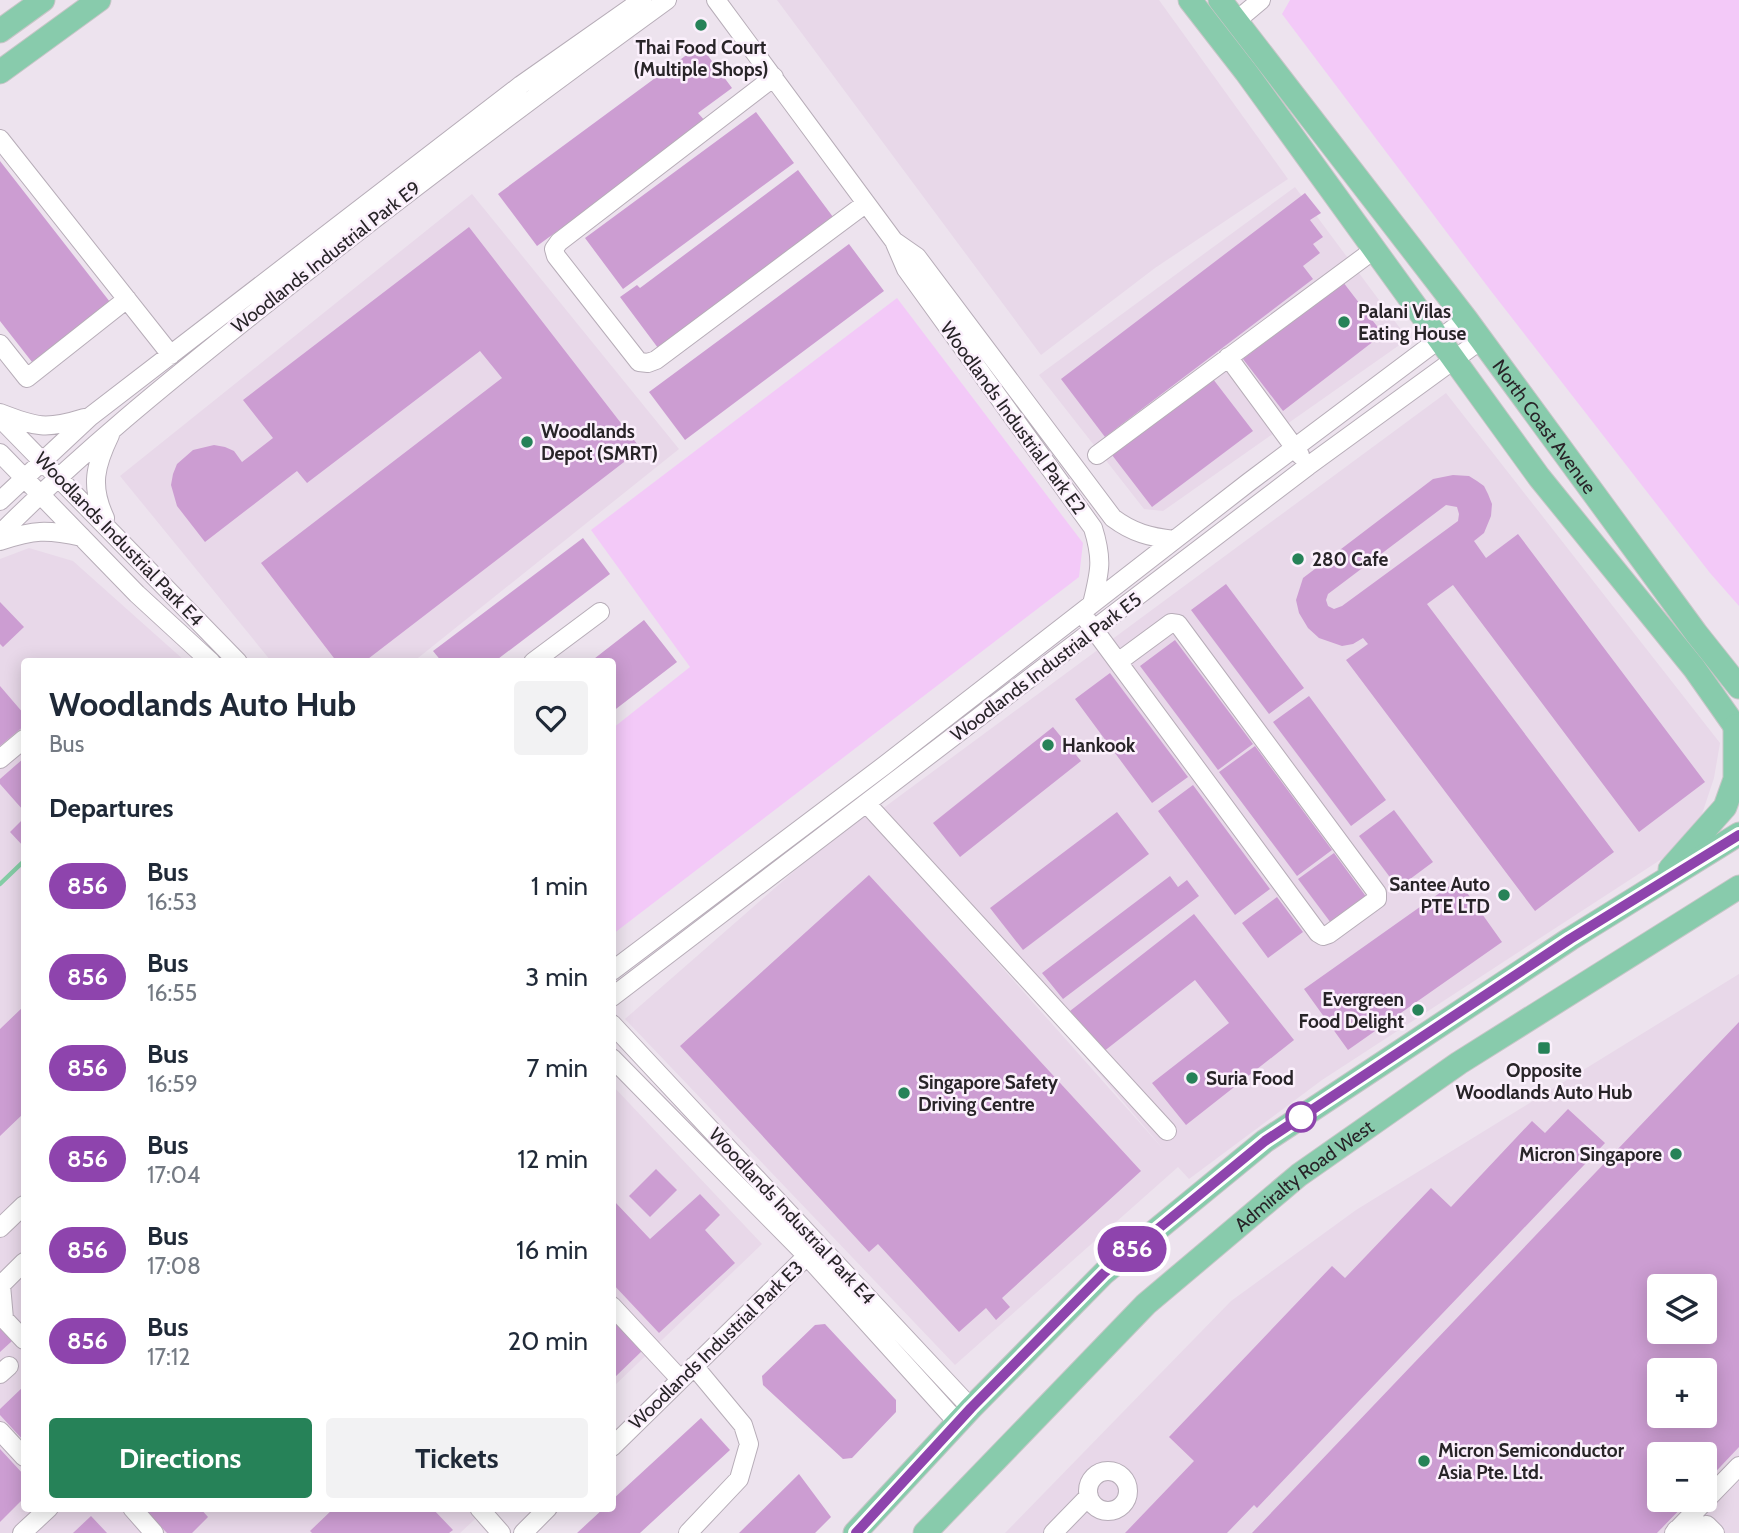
<!DOCTYPE html>
<meta charset="utf-8">
<style>
:root{--surface:#fff;--page:#f2f2f3;--text:#1f2937;--muted:#747a83;--accent:#268258}
body{margin:0;font-family:Cabin,sans-serif;background:var(--page);color:var(--text);height:100vh;display:flex;flex-direction:column;font-size:26px;white-space:nowrap}
*{box-sizing:border-box;margin:0}
p{font-size:23px;color:var(--muted)}
.icon{flex:none;width:38px;height:38px;fill:none;stroke:currentColor;stroke-width:2;stroke-linecap:round;stroke-linejoin:round}
.map{position:relative;flex:1;overflow:hidden}
.drawer{position:absolute;left:21px;top:658px;width:595px;height:854px;display:flex;flex-direction:column;background:var(--surface);border-radius:7px;box-shadow:0 4px 18px #0003}
.drawer>*{flex:none}
.badge{padding:0 14px;border-radius:23px;font-size:24px;line-height:46px}
.controls{position:absolute;left:1647px;top:1274px;display:grid;gap:14px}
.controls a{display:grid;place-items:center;width:70px;height:70px;border-radius:7px;background:var(--surface);box-shadow:0 4px 18px #0003;font-size:35px}
.map>.badge{position:absolute;translate:-50% -50%;box-shadow:0 0 0 4px #fff}
h2{padding:0 28px;font-size:26px;line-height:63px}
.round{display:grid;place-items:center;flex:none;width:74px;height:74px;border-radius:7px;background:var(--page)}
.headline{display:flex;align-items:center;justify-content:space-between;height:119px;padding:0 28px}
h1{font-size:33px;font-weight:800;line-height:52px}
.button{display:flex;gap:14px;margin-top:auto;padding:14px 28px}
.button a{flex:1;height:80px;border-radius:7px;background:var(--accent);color:#fff;font-size:28px;font-weight:800;line-height:80px;text-align:center}
.button a+a{background:var(--page);color:var(--text)}
ul{padding:0;list-style:none}
li{display:flex;align-items:center;gap:21px;height:91px;padding:0 28px}
li div{flex:1}
li b{display:block;font-size:26px}
li em{font-style:normal}
li .badge{min-width:77px;font-weight:700;text-align:center}
.map>svg:first-child{display:block}
.built{fill:#e8d8e9;fill-rule:evenodd}
.green{fill:#f3c9f8}
.lines{fill:none;stroke-linecap:round;stroke-linejoin:round}
.stream{stroke:#85cda6;stroke-width:4.5}
.building{fill:#cc9dd2;fill-rule:evenodd}
.minor-casing{stroke:#b7adb8;stroke-width:20}
.major-casing{stroke:#c7c6c7;stroke-width:25}
.minor{stroke:#fff;stroke-width:18}
.major{stroke:#88cbac;stroke-width:23}
.line-casing{stroke:#fff;stroke-width:16}
.line{stroke:#8e44ad;stroke-width:10}
.poi-dot{fill:#268258;stroke:#fbf0fc;stroke-width:2.5}
.stop-dot{fill:#fff;stroke:#8e44ad;stroke-width:3.5}
.labels{text-anchor:middle;dominant-baseline:central;stroke-width:5;stroke-linejoin:round;paint-order:stroke}
.poi-label{font-size:19px;font-weight:bold;fill:#282428;stroke:#fbf0fc;text-anchor:start}
.street-label{font-size:19px;fill:#282428;stroke:#fbf0fc}
</style>
<div class="map">
<svg width="1739" height="1533" viewBox="0 0 1739 1533">
<rect width="100%" height="100%" fill="#ede3ee"/>
<path class="built" d="M777,0H1159L1288,179L1155,268L1041,355Z
M1295,187L1408,339L1163,511L1144,509L1039,375Z
M472,194L679,449L413,662L271,661L120,476Z
M1446,393L1720,743L1714,778L1694,838L1322,1080L1189,1179L1178,1167L955,1365L625,1019L863,811L1164,1150L878,812Z
M29,548L73,561L185,661L24,662V1508L486,1509L460,1533H0V559Z
M1739,974V1533H1005L1231,1301L1356,1210ZM1659,1286H1704V1332H1659ZM1659,1370H1704V1416H1659ZM1659,1454H1704V1500H1659Z
M613,1086L762,1244L613,1387Z"/>
<path class="green" d="M1290,0H1739V606L1710,573L1491,291L1282,14Z
M897,298L1083,543L1079,577L613,934V728L690,667L591,530Z"/>
<g class="lines">
<path class="stream" d="M0,884L24,861"/>
</g>
<path class="building" d="M700,45L732,88L698,113L706,122L537,246L498,194Z
M756,112L794,163L623,289L585,238Z
M0,161L110,302L32,362L0,321Z
M798,170L836,221L661,352L620,297L637,285L640,288Z
M1305,193L1321,213L1310,220L1323,237L1313,244L1320,253L1303,266L1313,279L1105,437L1061,379Z
M469,227L641,449L364,662H337L261,563L502,378L480,351L307,483L297,471L205,542L177,506L171,485L173,474L177,464L193,450L214,445L225,447L234,451L242,462L273,438L243,400Z
M849,244L884,291L685,440L649,392Z
M1343,282L1383,334L1283,411L1243,359Z
M1213,379L1253,431L1152,507L1112,455Z
M1453,475L1469,476L1477,481L1484,486L1488,494L1492,504L1491,516L1484,533L1474,541L1486,558L1518,534L1705,782L1639,832L1453,585L1427,604L1614,852L1535,911L1346,660L1368,644L1363,638L1353,644L1342,646L1319,638L1308,628L1299,613L1296,600L1303,578L1433,479ZM1446,505L1457,507L1459,514L1458,521L1342,606L1334,609L1328,606L1326,600L1328,594Z
M583,538L610,574L494,662H442L433,651Z
M1226,584L1304,688L1269,714L1191,610Z
M0,602L24,627L3,647L0,644Z
M644,620L677,662L612,712V662H590Z
M1175,640L1253,744L1218,770L1140,666Z
M1110,673L1188,777L1152,803L1075,699Z
M0,686L24,714V726L0,746Z
M1309,696L1386,800L1351,826L1273,722Z
M1053,727L1081,761L960,857L933,823Z
M1255,746L1332,850L1297,876L1219,772Z
M24,758V808L23,810L0,784V779Z
M1193,785L1270,889L1235,915L1158,811Z
M1394,810L1433,862L1398,888L1359,836Z
M1117,812L1149,854L1023,950L990,908Z
M24,818V847L10,832Z
M1334,853L1370,902L1334,927L1298,879Z
M869,875L1141,1171L1002,1298L1010,1307L996,1320L986,1308L959,1332L878,1244L869,1252L680,1046Z
M1170,876L1178,887L1187,880L1199,896L1063,999L1042,973Z
M1458,880L1502,942L1348,1050L1304,989Z
M1277,897L1303,932L1268,958L1242,923Z
M1194,914L1294,1040L1186,1125L1152,1083L1229,1023L1195,980L1103,1052L1070,1011Z
M24,1006V1113L0,1136V1029Z
M1739,1022V1447L1704,1484V1454H1659V1500H1689L1657,1533H1252ZM1659,1286H1704V1332H1659ZM1659,1370H1704V1416H1659Z
M1568,1109L1605,1143L1257,1508L1254,1505L1227,1533H1125L1194,1461L1169,1437L1332,1266L1345,1278L1431,1188L1451,1207L1532,1121L1545,1133Z
M656,1169L677,1190L650,1217L629,1196Z
M700,1194L720,1215L705,1230L735,1263L659,1333L612,1283V1204L615,1202L650,1239Z
M612,1318L645,1348L612,1380Z
M825,1324L896,1400V1412L852,1458L843,1459L763,1385L762,1376L815,1325Z
M0,1327L12,1341L0,1352Z
M24,1386V1441L0,1415V1409Z
M701,1418L730,1450L640,1533H577L604,1508H612V1500Z
M0,1449L24,1475V1498L0,1522Z
M799,1474L831,1517L815,1533H739Z
M143,1508H200L208,1517L192,1533H167Z
M334,1508H432L453,1530L449,1533H312L310,1531Z
M91,1516L107,1533H73Z"/>
<g class="lines">
<defs>
<path id="minor" d="M716,0L894,241
M1236,21L1261,0
M774,77L559,242L554,249L556,256L639,362L648,363L656,360L865,204
M0,139L171,355
M0,344L27,378L127,299
M1228,357L1300,455
M0,413C36,427 46,430 84,418
M0,418L238,662
M0,453L137,594L211,662
M1097,455L1375,249
M0,501L91,416L521,85L642,0
M105,518C90,486 95,466 110,435
M0,534C80,453 168,382 257,311C391,204 528,101 667,0
M0,541C34,530 46,529 82,537
M1092,604C1100,571 1103,560 1093,528L906,269L894,241L917,257L1113,518C1133,533 1150,537 1174,540
M1087,620L1318,933L1323,936L1329,934L1377,899V893L1178,624L1171,623L1118,662
M533,662L600,612
M0,759L24,739
M867,804L1167,1131
M612,971L885,765L1249,482L1466,319
M612,997L1308,466L1481,340
M612,1024L971,1408
M612,1058L807,1256L957,1422
M0,1228L24,1205
M24,1262L1,1285L4,1319L24,1340
M612,1306L680,1379
M0,1374L9,1366
M0,1431L24,1457
M612,1447L815,1248
M1088 1491a20 20 0 1 1 40 0a20 20 0 1 1-40 0Z
M132,1508L154,1533
M479,1508L501,1533
M1676,1530L1707,1525L1715,1533
M22,1533L49,1508
M523,1533L548,1508
M688,1533L739,1479L749,1444L743,1425L694,1366
M1053,1533L1089,1496
M1674,1533L1739,1466"/>
<g id="major">
<path d="M1190,0L1246,72L1539,477L1694,668L1739,732"/>
<path id="s1" d="M1220,0L1466,319L1696,633L1739,687"/>
<path d="M0,31L43,0"/>
<path d="M0,72L99,0"/>
<path d="M1670,869L1725,807L1735,779V726"/>
<path d="M855,1533L971,1408L1104,1273L1265,1141L1570,939L1739,834"/>
<path id="s2" d="M925,1533L1146,1304L1299,1175L1459,1063L1739,887"/>
</g>
</defs>
<use href="#minor" class="minor-casing"/>
<use href="#major" class="major-casing"/>
<use href="#minor" class="minor"/>
<use href="#major" class="major"/>
</g>
<g class="lines">
<defs>
<path id="line" d="M856,1533L971,1408L1104,1273L1265,1141L1570,939L1739,835"/>
</defs>
<use href="#line" class="line-casing"/>
<use href="#line" class="line"/>
</g>
<g class="poi-dot">
<circle cx="701" cy="25" r="7"/>
<circle cx="1344" cy="322" r="7"/>
<circle cx="527" cy="442" r="7"/>
<circle cx="1298" cy="559" r="7"/>
<circle cx="1048" cy="745" r="7"/>
<circle cx="1504" cy="895" r="7"/>
<circle cx="1418" cy="1010" r="7"/>
<rect x="1537" y="1041" width="14" height="14" rx="3.5"/>
<circle cx="1192" cy="1078" r="7"/>
<circle cx="904" cy="1093" r="7"/>
<circle cx="1676" cy="1154" r="7"/>
<circle cx="1424" cy="1461" r="7"/>
</g>
<circle class="stop-dot" cx="1301" cy="1117" r="14"/>
<g class="labels">
<g class="poi-label">
<text x="701" y="47" text-anchor="middle">Thai Food Court<tspan x="701" dy="22">(Multiple Shops)</tspan></text>
<text x="1358" y="311">Palani Vilas<tspan x="1358" dy="22">Eating House</tspan></text>
<text x="541" y="431">Woodlands<tspan x="541" dy="22">Depot (SMRT)</tspan></text>
<text x="1312" y="559">280 Cafe</text>
<text x="1062" y="745">Hankook</text>
<text x="1490" y="884" text-anchor="end">Santee Auto<tspan x="1490" dy="22">PTE LTD</tspan></text>
<text x="1404" y="999" text-anchor="end">Evergreen<tspan x="1404" dy="22">Food Delight</tspan></text>
<text x="1544" y="1070" text-anchor="middle">Opposite<tspan x="1544" dy="22">Woodlands Auto Hub</tspan></text>
<text x="1206" y="1078">Suria Food</text>
<text x="918" y="1082">Singapore Safety<tspan x="918" dy="22">Driving Centre</tspan></text>
<text x="1662" y="1154" text-anchor="end">Micron Singapore</text>
<text x="1438" y="1450">Micron Semiconductor<tspan x="1438" dy="22">Asia Pte. Ltd.</tspan></text>
</g>
<g class="street-label">
<text transform="translate(326 257) rotate(-38)">Woodlands Industrial Park E9</text>
<text transform="translate(1013 418) rotate(54)">Woodlands Industrial Park E2</text>
<text stroke="none"><textPath href="#s1" startOffset="536">North Coast Avenue</textPath></text>
<text transform="translate(119 539) rotate(46)">Woodlands Industrial Park E4</text>
<text transform="translate(1046 667) rotate(-37)">Woodlands Industrial Park E5</text>
<text stroke="none"><textPath href="#s2" startOffset="522">Admiralty Road West</textPath></text>
<text transform="translate(792 1216) rotate(47)">Woodlands Industrial Park E4</text>
<text transform="translate(716 1345) rotate(-44)">Woodlands Industrial Park E3</text>
</g>
</g>
</svg>
<div class="controls">
<a><svg class="icon" aria-label="layers" viewBox="0 0 24 24"><path d="M12 4l9 5-9 5-9-5zM3 14l9 5 9-5"/></svg></a>
<a>+</a>
<a>−</a>
</div>
<b class="badge" style="left:1132px;top:1249px;background:#8e44ad;color:#fff">856</b>
<section class="drawer">
<div class="headline"><div><h1>Woodlands Auto Hub</h1><p>Bus</p></div><a class="round"><svg class="icon" aria-label="heart" viewBox="0 0 24 24"><path d="M12 20l-8-8c-3-5 5-10 8-4 3-6 11-1 8 4z"/></svg></a></div>
<h2>Departures</h2>
<ul>
<li><span class="badge" style="background:#8e44ad;color:#fff">856</span><div><b>Bus</b><p>16:53</p></div><em>1 min</em></li>
<li><span class="badge" style="background:#8e44ad;color:#fff">856</span><div><b>Bus</b><p>16:55</p></div><em>3 min</em></li>
<li><span class="badge" style="background:#8e44ad;color:#fff">856</span><div><b>Bus</b><p>16:59</p></div><em>7 min</em></li>
<li><span class="badge" style="background:#8e44ad;color:#fff">856</span><div><b>Bus</b><p>17:04</p></div><em>12 min</em></li>
<li><span class="badge" style="background:#8e44ad;color:#fff">856</span><div><b>Bus</b><p>17:08</p></div><em>16 min</em></li>
<li><span class="badge" style="background:#8e44ad;color:#fff">856</span><div><b>Bus</b><p>17:12</p></div><em>20 min</em></li>
</ul>
<div class="button"><a>Directions</a><a>Tickets</a></div>
</section>
</div>
